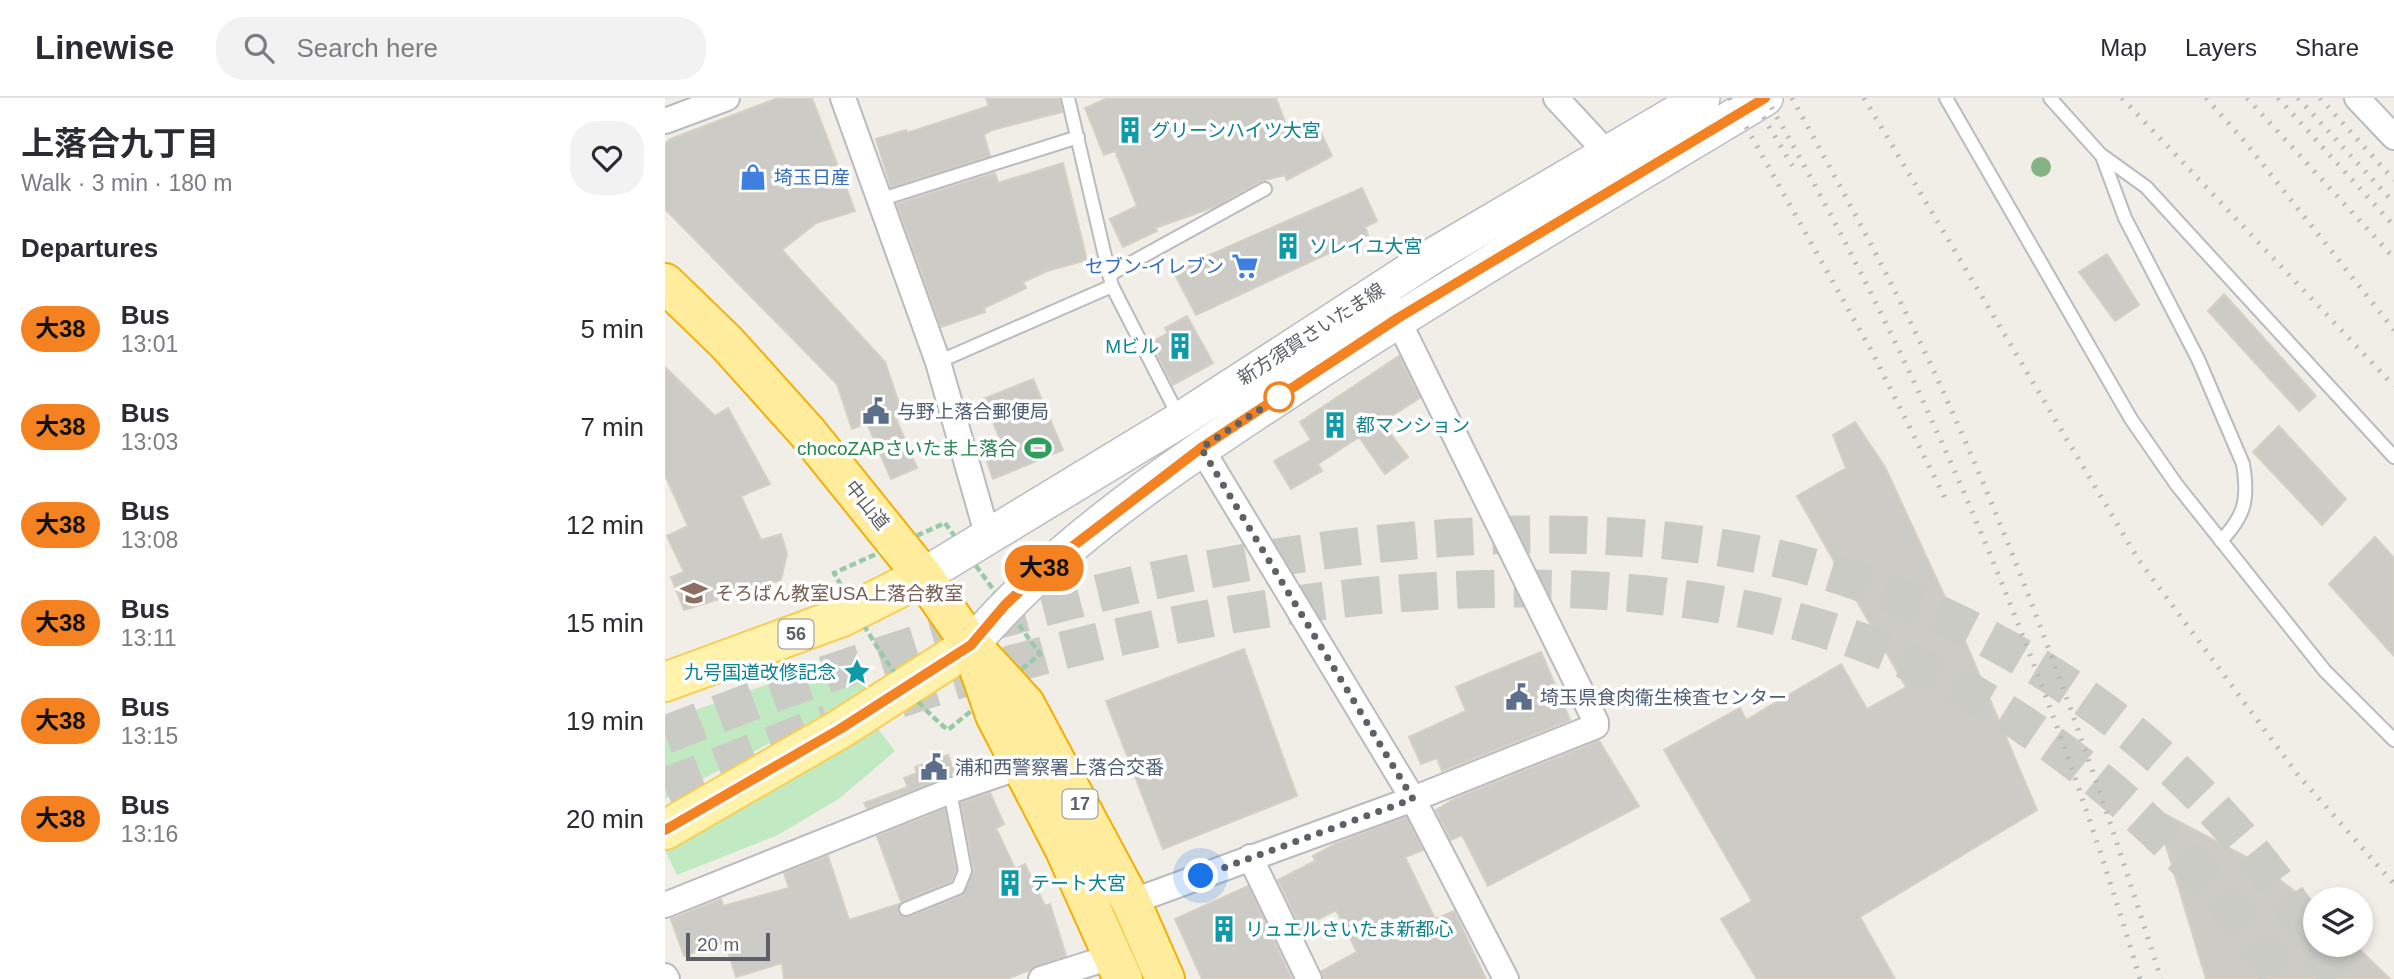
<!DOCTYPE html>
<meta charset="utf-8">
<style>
:root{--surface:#fff;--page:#f2f2f3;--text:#2b2b33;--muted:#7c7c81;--line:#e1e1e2}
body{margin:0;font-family:Arial,"Noto Sans JP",sans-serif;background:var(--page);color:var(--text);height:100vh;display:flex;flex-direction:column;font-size:26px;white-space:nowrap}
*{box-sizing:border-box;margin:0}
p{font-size:23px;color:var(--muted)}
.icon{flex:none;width:38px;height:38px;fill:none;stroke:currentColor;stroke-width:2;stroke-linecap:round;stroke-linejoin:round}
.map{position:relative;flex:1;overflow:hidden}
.side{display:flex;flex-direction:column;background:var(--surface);width:665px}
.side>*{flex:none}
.badge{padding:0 14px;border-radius:23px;font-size:24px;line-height:46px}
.buttons{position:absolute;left:1638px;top:789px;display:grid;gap:14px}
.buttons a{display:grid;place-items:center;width:70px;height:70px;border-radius:50%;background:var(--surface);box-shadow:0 4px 10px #0003;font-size:35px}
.scale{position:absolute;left:21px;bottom:18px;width:84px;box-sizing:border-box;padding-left:7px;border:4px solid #5d6167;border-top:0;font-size:19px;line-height:24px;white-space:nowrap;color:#5d6167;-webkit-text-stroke:5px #fff;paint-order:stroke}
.you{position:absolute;width:35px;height:35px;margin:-18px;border:5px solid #fff;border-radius:50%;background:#1a73e8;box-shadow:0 0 0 10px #1a73e833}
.map>.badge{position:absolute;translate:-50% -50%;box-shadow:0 0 0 4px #fff}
h2{padding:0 21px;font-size:26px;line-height:63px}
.round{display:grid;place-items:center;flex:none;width:74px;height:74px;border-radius:28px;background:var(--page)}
.headline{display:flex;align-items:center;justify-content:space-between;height:119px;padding:0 21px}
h1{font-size:33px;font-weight:700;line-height:52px}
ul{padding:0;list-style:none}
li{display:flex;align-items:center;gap:21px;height:98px;padding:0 21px}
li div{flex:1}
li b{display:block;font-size:26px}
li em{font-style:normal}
li .badge{min-width:77px;font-weight:700;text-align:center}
header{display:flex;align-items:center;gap:42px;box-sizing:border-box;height:98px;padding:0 35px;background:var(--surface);border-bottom:2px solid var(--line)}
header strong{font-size:33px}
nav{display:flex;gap:38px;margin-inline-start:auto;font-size:24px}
.search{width:490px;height:63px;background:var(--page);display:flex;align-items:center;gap:18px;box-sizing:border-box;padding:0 24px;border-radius:28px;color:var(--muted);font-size:26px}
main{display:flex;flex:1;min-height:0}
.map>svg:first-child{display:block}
.green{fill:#c1e9c2}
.building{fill:#cdcbc5;stroke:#d5d0c3;stroke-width:2}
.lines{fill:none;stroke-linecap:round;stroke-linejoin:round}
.motorway-tunnel{stroke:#cbcbc6;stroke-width:38;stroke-dasharray:38 19;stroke-linecap:butt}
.service-casing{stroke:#b8bbc0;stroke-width:16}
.minor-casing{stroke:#b8bbc0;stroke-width:28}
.secondary-casing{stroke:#b9bcc2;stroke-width:38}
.primary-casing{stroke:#f8cf56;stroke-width:42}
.trunk-casing{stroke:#f6ae00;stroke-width:42}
.path{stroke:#99caa8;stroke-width:4.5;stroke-dasharray:7 3.5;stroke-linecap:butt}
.service{stroke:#fff;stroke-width:12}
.minor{stroke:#fff;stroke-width:24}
.secondary{stroke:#fff;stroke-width:35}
.primary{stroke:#fff3ac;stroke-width:38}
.trunk{stroke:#ffec9d;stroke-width:38}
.rail{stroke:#b6b7b8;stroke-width:5;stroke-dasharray:2 9;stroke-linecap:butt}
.tree{fill:#86b385}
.line-casing{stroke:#fff;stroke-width:16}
.line{stroke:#f58220;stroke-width:10}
.walk{stroke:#5d6167;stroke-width:7;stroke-dasharray:0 12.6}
.stop-dot{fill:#fff;stroke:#f58220;stroke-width:3.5}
.labels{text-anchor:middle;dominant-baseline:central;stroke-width:7;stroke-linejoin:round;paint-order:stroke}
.shield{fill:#fff;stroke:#8e9095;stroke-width:2}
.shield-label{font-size:18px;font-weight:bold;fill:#5d6167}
.culture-label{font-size:19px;fill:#0d838f;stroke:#fff;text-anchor:start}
.shop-label{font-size:19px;fill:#366cbe;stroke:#fff;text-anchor:start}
.street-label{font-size:19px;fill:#5d6167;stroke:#fff}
.service-label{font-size:19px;fill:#4e5e75;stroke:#fff;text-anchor:start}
.leisure-label{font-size:19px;fill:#27864d;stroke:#fff;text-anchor:end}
.education-label{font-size:19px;fill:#785e54;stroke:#fff;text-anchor:start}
</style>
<header>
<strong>Linewise</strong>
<div class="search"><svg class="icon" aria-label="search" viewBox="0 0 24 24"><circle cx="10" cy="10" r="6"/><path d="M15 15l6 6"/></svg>Search here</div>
<nav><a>Map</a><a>Layers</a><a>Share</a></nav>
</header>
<main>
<section class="side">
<div class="headline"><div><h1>上落合九丁目</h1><p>Walk · 3 min · 180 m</p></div><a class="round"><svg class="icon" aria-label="heart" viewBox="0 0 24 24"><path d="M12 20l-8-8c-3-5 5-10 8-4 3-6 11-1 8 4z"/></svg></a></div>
<h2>Departures</h2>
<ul>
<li><span class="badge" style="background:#f58220;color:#111">大38</span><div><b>Bus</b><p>13:01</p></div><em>5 min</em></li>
<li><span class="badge" style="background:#f58220;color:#111">大38</span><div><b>Bus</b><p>13:03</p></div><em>7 min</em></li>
<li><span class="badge" style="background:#f58220;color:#111">大38</span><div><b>Bus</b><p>13:08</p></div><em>12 min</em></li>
<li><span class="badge" style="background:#f58220;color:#111">大38</span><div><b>Bus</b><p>13:11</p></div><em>15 min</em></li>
<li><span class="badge" style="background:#f58220;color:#111">大38</span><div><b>Bus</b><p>13:15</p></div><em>19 min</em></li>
<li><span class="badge" style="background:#f58220;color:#111">大38</span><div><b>Bus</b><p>13:16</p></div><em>20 min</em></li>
</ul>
</section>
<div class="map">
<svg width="1729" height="881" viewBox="0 0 1729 881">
<rect width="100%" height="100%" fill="#f0eee6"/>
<path class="green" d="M190,555L182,565L199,588L214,587L0,701V623Z
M213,631L230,653L175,700L113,737L12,777L0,752Z"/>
<path class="building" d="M113,0H147L190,113L151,125L117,152L220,264L237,314L229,316L252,370L226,381L202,325L187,331L172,286L0,111V46L5,41Z
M321,0H394L397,14L327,32L319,37L325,58L226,89L211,41L241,32L242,35L324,8Z
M443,0H611L624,35L650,22L667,58L622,82L620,77L596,83L552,108L490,130L492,133L458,149L445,121L472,108L450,53L439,57L420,10Z
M398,65L422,162L382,173L358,184L361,190L319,210L320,214L276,229L232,106L330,75L333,85Z
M697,90L712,123L700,129L703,137L531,217L508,173Z
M1442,156L1474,207L1450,223L1414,174Z
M1559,196L1651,298L1634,313L1543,213Z
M522,218L548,265L508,287L491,254L494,253L489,243L503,235L500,230Z
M734,258L755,300L717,324L743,359L720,376L694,339L653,366L657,373L626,391L609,363L646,342L635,324Z
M0,269L50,318L63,310L105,386L76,398L96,442L116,436L122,456L116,482L19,512L6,479L19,474L2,438L23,428L0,377Z
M368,281L398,352L328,381L317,349L336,343L318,301Z
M1190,324L1220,369L1297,536L1372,712L1195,819L1230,881H1092L1056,821L1087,803L999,652L1075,610L1081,622L1176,566L1202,611L1241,589L1132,398L1181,370L1168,337Z
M1614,328L1681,401L1657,427L1588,354Z
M1710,439L1729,460V558L1664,486Z
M579,551L632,698L498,751L441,603Z
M876,554L905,622L777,673L772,660L756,666L744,639L801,613L791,589Z
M934,643L974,708L823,788L797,737L786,742L771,712L789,701Z
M283,657L290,676L202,710L199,705L243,689L239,680L252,675L250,669Z
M325,695L339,726L331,730L350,771L360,766L380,808L385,806L401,858L342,881H119L117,865L71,879L60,844L19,858L6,821L56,801L58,808L124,790L119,775L163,758L184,822L234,806L233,815L244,819L297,798L309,772L296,705Z
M280,711L291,772L286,783L236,804L212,738Z
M1490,711L1593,765L1650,809V847H1690L1725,881H1541Z
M741,719L758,752L740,759L770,821L789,813L821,881H659L657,873L692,854L671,812L636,830L613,782L650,763L648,758L670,746Z
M583,788L627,881H537L510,821Z"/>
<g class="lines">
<path class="motorway-tunnel" d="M234,601C510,507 895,442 1177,537C1290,576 1388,638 1476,719C1528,767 1580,819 1616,881
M0,637C224,548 454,476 695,448C825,433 956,430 1086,455C1188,474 1285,516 1373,569C1487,639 1579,729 1650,842
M0,689L164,625
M1653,847L1674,881"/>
<defs>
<path id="service" d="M403,0L447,188L515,321
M1281,0L1466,321L1511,386L1660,573L1729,642
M1385,0L1437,58L1460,120L1533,261L1578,366C1584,402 1580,417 1556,443
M1438,58L1481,89L1729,359
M217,101L413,39
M444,177L600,91
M273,264L447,188
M241,811L293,790L300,773L285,693"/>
<path id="minor" d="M178,0L273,264L323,439
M891,0L943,56
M1692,0L1729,39
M0,23L62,0
M536,350L748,701L841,881
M585,759L644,881
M466,804L748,701L931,628V624L726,208
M0,807L285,693L355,669
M0,878L2,881
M376,881L449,858"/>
<path id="secondary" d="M258,478L515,322L766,159L1037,0
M306,547C391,447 504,371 614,299C773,194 937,98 1100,0"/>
<path id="primary" d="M0,584L177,519L258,478
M0,732L175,631L306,547"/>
<path id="trunk" d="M0,185L61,244L142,334L258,478L306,547L360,606L466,804L500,881
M311,562L330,617L399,750L458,881"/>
</defs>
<use href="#service" class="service-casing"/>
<use href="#minor" class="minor-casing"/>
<use href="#secondary" class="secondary-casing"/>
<use href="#primary" class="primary-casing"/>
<use href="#trunk" class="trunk-casing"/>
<path class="path" d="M280,425L375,556L283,632C232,591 201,531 169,475Z"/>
<use href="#service" class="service"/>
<use href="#minor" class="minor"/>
<use href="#secondary" class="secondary"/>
<use href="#primary" class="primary"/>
<use href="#trunk" class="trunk"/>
<path class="rail" d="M1065,0L1206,252L1280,400
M1087,0L1130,72
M1101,0C1261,277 1384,575 1475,881
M1127,0C1179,95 1232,192 1277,291C1364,482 1433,682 1496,881
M1199,0L1473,461L1633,677L1729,786
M1457,0L1729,288
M1541,0L1580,44L1729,232
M1582,0L1729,160
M1613,0L1729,128
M1633,0L1729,105
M1655,0L1729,82"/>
</g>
<circle class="tree" cx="1376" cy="69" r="10"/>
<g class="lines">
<defs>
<path id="line" d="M0,732L175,631L306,547L340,507L378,471L536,350L733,220L1100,0"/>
</defs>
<use href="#line" class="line-casing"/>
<use href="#line" class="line"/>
<path class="walk" d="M536,778L748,701L536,350L623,293L614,299"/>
</g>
<defs>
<symbol id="building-bare" viewBox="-9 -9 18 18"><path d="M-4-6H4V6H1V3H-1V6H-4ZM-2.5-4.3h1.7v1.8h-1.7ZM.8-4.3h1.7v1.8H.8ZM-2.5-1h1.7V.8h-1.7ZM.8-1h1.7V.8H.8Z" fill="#0f9aa8" stroke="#fff" stroke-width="2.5" paint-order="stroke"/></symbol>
<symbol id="shop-bare" viewBox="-9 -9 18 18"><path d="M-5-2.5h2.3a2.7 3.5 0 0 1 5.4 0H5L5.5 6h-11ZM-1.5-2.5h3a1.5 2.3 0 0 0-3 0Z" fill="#3f7fe0" stroke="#fff" stroke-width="2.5" paint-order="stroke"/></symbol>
<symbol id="supermarket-bare" viewBox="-9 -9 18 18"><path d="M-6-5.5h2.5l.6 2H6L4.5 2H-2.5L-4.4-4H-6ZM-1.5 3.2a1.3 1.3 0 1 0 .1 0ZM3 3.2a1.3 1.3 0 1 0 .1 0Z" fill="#3f7fe0" stroke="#fff" stroke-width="2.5" paint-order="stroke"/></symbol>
<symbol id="civic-bare" viewBox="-9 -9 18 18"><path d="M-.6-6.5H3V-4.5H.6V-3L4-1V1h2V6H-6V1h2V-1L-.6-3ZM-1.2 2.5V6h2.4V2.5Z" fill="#5c6f8a" stroke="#fff" stroke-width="2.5" paint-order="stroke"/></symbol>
<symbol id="stadium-bare" viewBox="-9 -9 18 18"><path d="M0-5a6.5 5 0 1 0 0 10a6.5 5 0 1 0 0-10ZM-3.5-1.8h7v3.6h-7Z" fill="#2e9e5b" stroke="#fff" stroke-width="2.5" paint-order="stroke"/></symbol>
<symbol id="school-bare" viewBox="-9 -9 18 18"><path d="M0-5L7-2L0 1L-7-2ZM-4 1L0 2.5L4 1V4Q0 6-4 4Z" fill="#8d6e63" stroke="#fff" stroke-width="2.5" paint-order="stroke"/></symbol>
<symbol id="sight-bare" viewBox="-9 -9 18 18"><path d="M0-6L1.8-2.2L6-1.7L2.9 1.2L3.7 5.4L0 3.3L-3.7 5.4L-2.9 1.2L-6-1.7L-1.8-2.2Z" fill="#0f9aa8" stroke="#fff" stroke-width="2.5" paint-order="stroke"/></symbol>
</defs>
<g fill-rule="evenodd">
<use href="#building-bare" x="446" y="13" width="38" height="38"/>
<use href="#shop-bare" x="69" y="60" width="38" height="38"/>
<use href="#building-bare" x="604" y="129" width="38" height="38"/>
<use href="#supermarket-bare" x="561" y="149" width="38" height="38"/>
<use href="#building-bare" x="496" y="229" width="38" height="38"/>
<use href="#civic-bare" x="192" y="294" width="38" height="38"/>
<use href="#building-bare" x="651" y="308" width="38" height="38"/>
<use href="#stadium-bare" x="354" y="331" width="38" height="38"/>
<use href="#school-bare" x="10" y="476" width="38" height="38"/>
<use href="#sight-bare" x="173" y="555" width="38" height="38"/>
<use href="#civic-bare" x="835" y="580" width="38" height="38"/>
<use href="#civic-bare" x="250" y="650" width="38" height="38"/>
<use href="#building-bare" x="326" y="766" width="38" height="38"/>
<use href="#building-bare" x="540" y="812" width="38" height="38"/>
</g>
<circle class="stop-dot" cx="614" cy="299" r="14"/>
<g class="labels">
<g class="shield">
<rect x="113.5" y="521.5" width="35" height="29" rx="5"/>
<rect x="397.5" y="691.5" width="35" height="29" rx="5"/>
</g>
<g class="shield-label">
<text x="131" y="536">56</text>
<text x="415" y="706">17</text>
</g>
<g class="culture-label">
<text x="486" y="32">グリーンハイツ大宮</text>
<text x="644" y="148">ソレイユ大宮</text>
<text x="494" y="248" text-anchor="end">Mビル</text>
<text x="691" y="327">都マンション</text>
<text x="171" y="574" text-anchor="end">九号国道改修記念</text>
<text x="366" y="785">テート大宮</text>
<text x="580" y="831">リュエルさいたま新都心</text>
</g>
<g class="shop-label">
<text x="109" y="79">埼玉日産</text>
<text x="559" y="168" text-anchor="end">セブン-イレブン</text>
</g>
<g class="street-label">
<text transform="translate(646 236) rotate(-33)">新方須賀さいたま線</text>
<text transform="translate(202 407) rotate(51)">中山道</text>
</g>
<g class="service-label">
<text x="232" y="313">与野上落合郵便局</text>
<text x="875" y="599">埼玉県食肉衛生検査センター</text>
<text x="290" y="669">浦和西警察署上落合交番</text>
</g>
<g class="leisure-label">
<text x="352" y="350">chocoZAPさいたま上落合</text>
</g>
<g class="education-label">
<text x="50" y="495">そろばん教室USA上落合教室</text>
</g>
</g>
</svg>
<div class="buttons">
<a><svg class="icon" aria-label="layers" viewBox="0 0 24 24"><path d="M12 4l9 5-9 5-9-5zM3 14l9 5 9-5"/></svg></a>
</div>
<div class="scale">20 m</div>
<div class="you" style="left:536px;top:778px"></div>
<b class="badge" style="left:379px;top:470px;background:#f58220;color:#111">大38</b>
</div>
</main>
